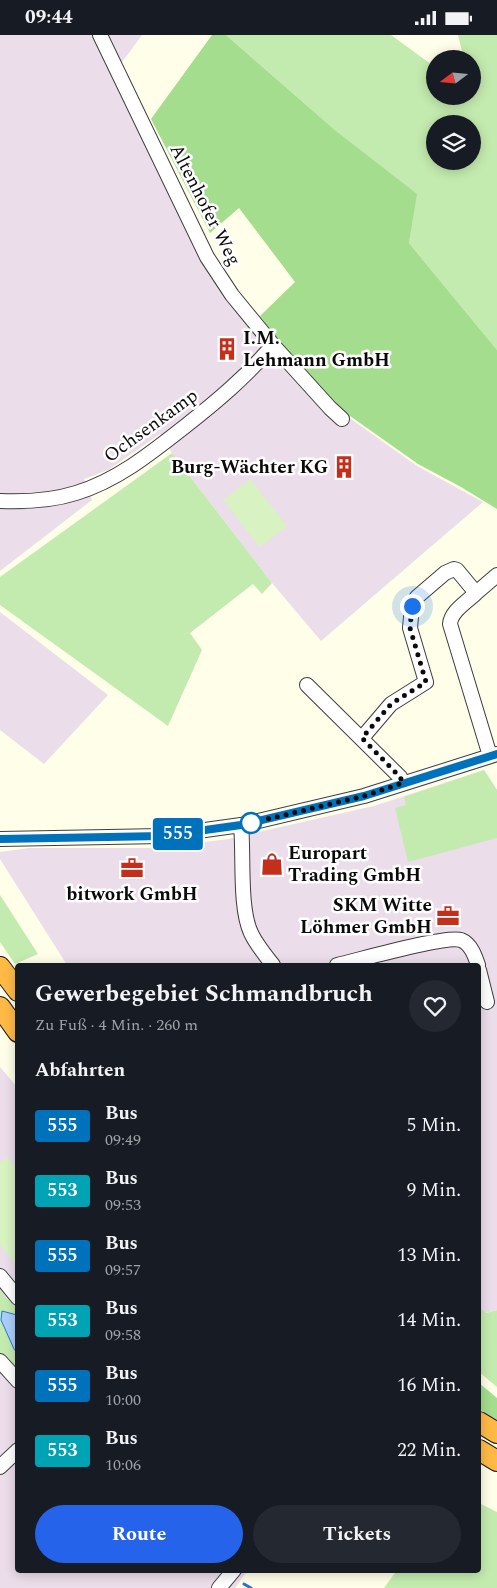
<!DOCTYPE html>
<html lang="de">
<meta charset="utf-8">
<style>
:root{--surface:#171b24;--page:#242831;--text:#f1f3f6;--muted:#9ea1a6;--accent:#2563eb}
body{margin:0;font-family:Spectral,serif;background:var(--page);color:var(--text);height:100vh;display:flex;flex-direction:column;font-size:19px;white-space:nowrap}
*{box-sizing:border-box;margin:0}
p{font-size:16px;color:var(--muted)}
.icon{flex:none;width:28px;height:28px;fill:none;stroke:currentColor;stroke-width:2;stroke-linecap:round;stroke-linejoin:round}
.map{position:relative;flex:1;overflow:hidden}
.details{position:absolute;left:15px;top:928px;width:466px;height:610px;display:flex;flex-direction:column;background:var(--surface);border-radius:5px;box-shadow:0 2px 12px #0003}
.details>*{flex:none}
.badge{padding:0 10px;border-radius:4px;font-size:18px;line-height:32px}
.needle{width:32px;rotate:254deg}
.controls{position:absolute;left:426px;top:15px;display:grid;gap:10px}
.controls a{display:grid;place-items:center;width:55px;height:55px;border-radius:50%;background:var(--surface);box-shadow:0 2px 12px #0003;font-size:25px}
.you{position:absolute;width:25px;height:25px;margin:-12px;border:4px solid #fff;border-radius:50%;background:#1a73e8;box-shadow:0 0 0 8px #1a73e833}
.map>.badge{position:absolute;translate:-50% -50%;box-shadow:0 0 0 2px #fff}
h2{padding:0 20px;font-size:19px;line-height:45px}
.round{display:grid;place-items:center;flex:none;width:52px;height:52px;border-radius:26px;background:var(--page)}
.summary{display:flex;align-items:center;justify-content:space-between;height:85px;padding:0 20px}
h1{font-size:24px;font-weight:700;line-height:38px}
.action{display:flex;gap:10px;margin-top:auto;padding:10px 20px}
.action a{flex:1;height:58px;border-radius:30px;background:var(--accent);color:#fff;font-size:20px;font-weight:700;line-height:58px;text-align:center}
.action a+a{background:var(--page);color:var(--text)}
ul{padding:0;list-style:none}
li{display:flex;align-items:center;gap:15px;height:65px;padding:0 20px}
li div{flex:1}
li b{display:block;font-size:19px}
li em{font-style:normal}
li .badge{min-width:55px;font-weight:700;text-align:center}
.status{display:flex;justify-content:space-between;align-items:center;height:35px;padding:0 25px;background:var(--surface);direction:ltr}
.status svg{height:14px;fill:currentColor}
.map>svg:first-child{display:block}
.industrial{fill:#ebddea}
.green{fill:#c4ebaf;fill-rule:evenodd}
.forest{fill:#a4dd8e}
.pitch{fill:#d9f2c2}
.water{fill:#a8cefa;stroke:#2a74d6}
.lines{fill:none;stroke-linecap:round;stroke-linejoin:round}
.stream{stroke:#2a74d6;stroke-width:3}
.minor-casing{stroke:#3d3d3d;stroke-width:16}
.highway-casing{stroke:#1b1b1b;stroke-width:22}
.minor{stroke:#fff;stroke-width:14}
.highway{stroke:#ffba46;stroke-width:20}
.line-casing{stroke:#fff;stroke-width:11}
.line{stroke:#0072bc;stroke-width:8}
.walk{stroke:#0a0a0a;stroke-width:5;stroke-dasharray:0 9}
.stop-dot{fill:#fff;stroke:#0072bc;stroke-width:2.5}
.labels{text-anchor:middle;dominant-baseline:central;stroke-width:5;stroke-linejoin:round;paint-order:stroke}
.street-label{font-size:19px;fill:#0a0a0a;stroke:#fff}
.poi-label{font-size:19px;font-weight:bold;fill:#0a0a0a;stroke:#fff;text-anchor:start}
</style>
<div class="status"><b>09:44</b><svg viewBox="0 0 49 12"><path d="M0 12V9h3v3zM5 12V6h3v6zM10 12V3h3v9zM15 12V0h3v12zM26 1h20v11H26zM47 4h2v5h-2z"/></svg></div>
<div class="map">
<svg width="497" height="1553" viewBox="0 0 497 1553">
<rect width="100%" height="100%" fill="#fffee8"/>
<path class="industrial" d="M0,0H142L117,34L214,225L302,335L341,377L417,431L483,467L321,606L272,548L172,418L160,399L108,435L84,444L92,465L0,536Z
M0,577L108,660L44,729L0,695Z
M484,735L497,755V1275L485,1278L479,1272V930H67L0,824V817L29,813H160L228,804L374,771Z
M0,1032L18,1053V1535H248L235,1553H0Z"/>
<path class="green" d="M226,0H391L435,32V61H472V24H464L458,0H497V315L409,208L416,159L335,95ZM435,89H472V126H435Z
M172,418L272,548L262,559L253,549L190,598L202,615L168,691L0,570V542Z
M484,735L497,755V803L408,827L395,773L406,770L404,762Z
M0,860L38,919L15,929L0,907Z
M0,1255L8,1265L11,1263L17,1271V1340L0,1319Z
M479,1272L486,1278L497,1275V1352L479,1337Z
M479,1468L497,1477V1553H384L397,1535H479Z"/>
<path class="forest" d="M212,0H226L335,95L417,159L409,208L497,315V474L461,452L418,429L343,376L283,313L260,281L295,247L239,173L210,198L151,84Z
M479,1348L497,1363V1385L479,1374Z"/>
<path class="pitch" d="M250,444L287,491L260,512L223,465Z
M8,1122L17,1134V1231L0,1210V1128Z"/>
<path class="water" d="M2,1276L17,1280V1318L14,1314L1,1285Z"/>
<g class="lines">
<path class="stream" d="M244,1549L251,1553"/>
<defs>
<path id="minor" d="M100,0L207,222L232,260L273,310L330,373L342,384
M0,466C26,467 51,466 76,458C116,446 150,419 183,393C216,367 246,342 273,310
M476,558L497,540
M307,650L400,742L403,748
M362,703L391,669L426,647L410,593L412,571L417,562L445,538L454,534L457,535L476,558C467,567 451,576 450,589L490,721
M241,790C244,819 239,873 251,898C256,909 265,920 273,930
M0,804L162,801L241,790L364,761L497,719
M337,930C359,925 446,900 461,905C471,909 475,921 478,930
M479,935L487,967
M0,1241L18,1263
M0,1326L18,1346
M0,1432L18,1415
M219,1553L234,1535"/>
<path id="highway" d="M0,932L18,956
M0,972L18,997
M479,1387L497,1398
M479,1415L497,1426"/>
</defs>
<use href="#minor" class="minor-casing"/>
<use href="#highway" class="highway-casing"/>
<use href="#minor" class="minor"/>
<use href="#highway" class="highway"/>
</g>
<g class="lines">
<defs>
<path id="line" d="M0,804L162,801L241,790L364,761L497,719"/>
</defs>
<use href="#line" class="line-casing"/>
<use href="#line" class="line"/>
<path class="walk" d="M251,788L364,761L403,748L400,742L362,703L391,669L426,647L410,593L412,571"/>
</g>
<defs>
<symbol id="building-bare" viewBox="-9 -9 18 18"><path d="M-4-6H4V6H1V3H-1V6H-4ZM-2.5-4.3h1.7v1.8h-1.7ZM.8-4.3h1.7v1.8H.8ZM-2.5-1h1.7V.8h-1.7ZM.8-1h1.7V.8H.8Z" fill="#c32f1a" stroke="#fff" stroke-width="2.5" paint-order="stroke"/></symbol>
<symbol id="shop-bare" viewBox="-9 -9 18 18"><path d="M-5-2.5h2.3a2.7 3.5 0 0 1 5.4 0H5L5.5 6h-11ZM-1.5-2.5h3a1.5 2.3 0 0 0-3 0Z" fill="#c32f1a" stroke="#fff" stroke-width="2.5" paint-order="stroke"/></symbol>
<symbol id="office-bare" viewBox="-9 -9 18 18"><path d="M-6-3h4V-5.5h4V-3h4V5H-6ZM-1-4.5V-3h2v-1.5ZM-6 0V1H6V0Z" fill="#c32f1a" stroke="#fff" stroke-width="2.5" paint-order="stroke"/></symbol>
</defs>
<g fill-rule="evenodd">
<use href="#building-bare" x="211" y="298" width="32" height="32"/>
<use href="#building-bare" x="328" y="416" width="32" height="32"/>
<use href="#shop-bare" x="256" y="813" width="32" height="32"/>
<use href="#office-bare" x="116" y="817" width="32" height="32"/>
<use href="#office-bare" x="432" y="865" width="32" height="32"/>
</g>
<circle class="stop-dot" cx="251" cy="788" r="10"/>
<g class="labels">
<g class="street-label">
<text transform="translate(205 170) rotate(63)">Altenhofer Weg</text>
<text transform="translate(151 391) rotate(-36)">Ochsenkamp</text>
</g>
<g class="poi-label">
<text x="243" y="303">I.M.<tspan x="243" dy="22">Lehmann GmbH</tspan></text>
<text x="328" y="432" text-anchor="end">Burg-Wächter KG</text>
<text x="288" y="818">Europart<tspan x="288" dy="22">Trading GmbH</tspan></text>
<text x="132" y="859" text-anchor="middle">bitwork GmbH</text>
<text x="432" y="870" text-anchor="end">SKM Witte<tspan x="432" dy="22">Löhmer GmbH</tspan></text>
</g>
</g>
</svg>
<div class="controls">
<a><svg class="needle" viewBox="-14 -14 28 28"><path d="M0-13l5 13h-10z" fill="#e53935"/><path d="M0 13l5-13h-10z" fill="#9ea1a6"/></svg></a>
<a><svg class="icon" aria-label="layers" viewBox="0 0 24 24"><path d="M12 4l9 5-9 5-9-5zM3 14l9 5 9-5"/></svg></a>
</div>
<div class="you" style="left:412px;top:571px"></div>
<b class="badge" style="left:178px;top:799px;background:#0072bc;color:#fff">555</b>
<section class="details">
<div class="summary"><div><h1>Gewerbegebiet Schmandbruch</h1><p>Zu Fuß · 4 Min. · 260 m</p></div><a class="round"><svg class="icon" aria-label="heart" viewBox="0 0 24 24"><path d="M12 20l-8-8c-3-5 5-10 8-4 3-6 11-1 8 4z"/></svg></a></div>
<h2>Abfahrten</h2>
<ul>
<li><span class="badge" style="background:#0072bc;color:#fff">555</span><div><b>Bus</b><p>09:49</p></div><em>5 Min.</em></li>
<li><span class="badge" style="background:#00a3b4;color:#fff">553</span><div><b>Bus</b><p>09:53</p></div><em>9 Min.</em></li>
<li><span class="badge" style="background:#0072bc;color:#fff">555</span><div><b>Bus</b><p>09:57</p></div><em>13 Min.</em></li>
<li><span class="badge" style="background:#00a3b4;color:#fff">553</span><div><b>Bus</b><p>09:58</p></div><em>14 Min.</em></li>
<li><span class="badge" style="background:#0072bc;color:#fff">555</span><div><b>Bus</b><p>10:00</p></div><em>16 Min.</em></li>
<li><span class="badge" style="background:#00a3b4;color:#fff">553</span><div><b>Bus</b><p>10:06</p></div><em>22 Min.</em></li>
</ul>
<div class="action"><a>Route</a><a>Tickets</a></div>
</section>
</div>
